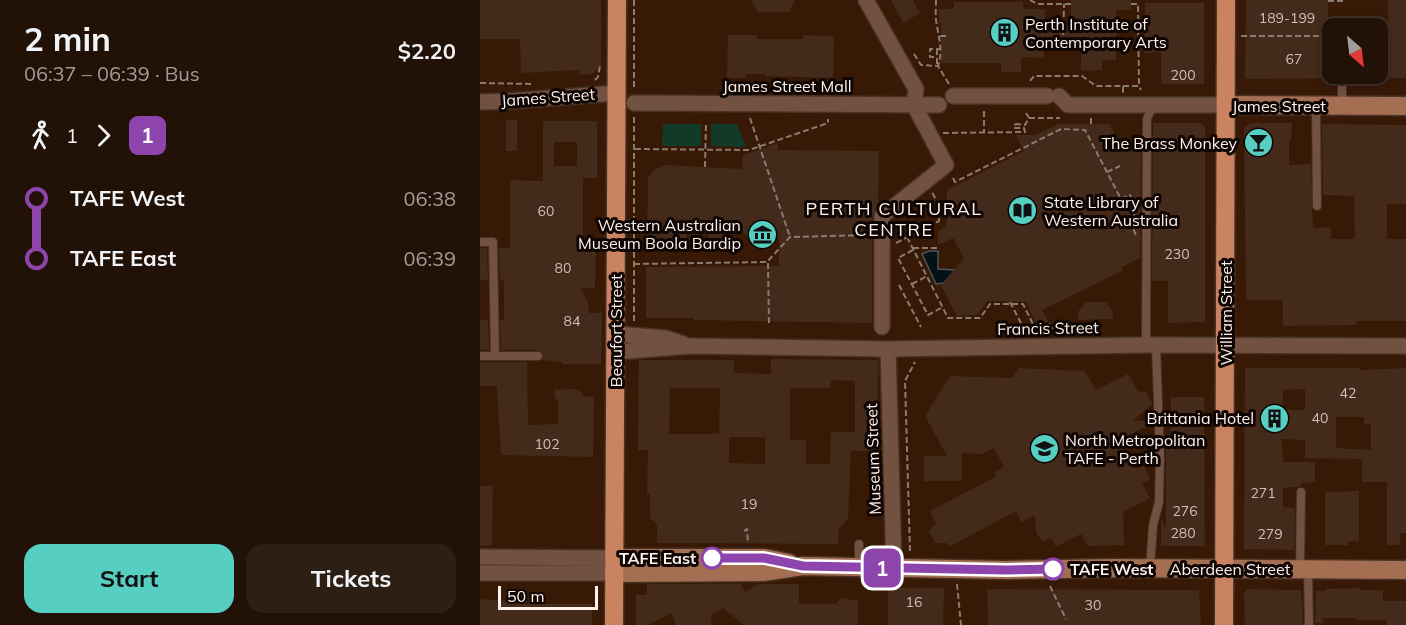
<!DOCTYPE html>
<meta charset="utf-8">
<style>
:root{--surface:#221106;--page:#2e1f14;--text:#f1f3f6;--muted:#a29d9b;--line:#3f3128;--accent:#57cec2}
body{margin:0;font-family:Mulish,sans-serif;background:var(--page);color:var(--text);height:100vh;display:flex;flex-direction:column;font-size:22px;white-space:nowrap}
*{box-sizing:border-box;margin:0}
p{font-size:20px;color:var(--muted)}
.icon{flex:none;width:33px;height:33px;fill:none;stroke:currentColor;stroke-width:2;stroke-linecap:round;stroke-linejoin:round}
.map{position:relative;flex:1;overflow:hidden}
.details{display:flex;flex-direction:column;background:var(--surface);width:480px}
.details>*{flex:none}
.badge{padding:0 12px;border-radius:9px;font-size:21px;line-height:39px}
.needle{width:39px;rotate:152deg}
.controls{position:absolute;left:842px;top:18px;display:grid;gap:12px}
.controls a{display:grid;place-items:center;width:66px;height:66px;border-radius:12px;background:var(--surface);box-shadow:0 3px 9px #0003,0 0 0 2px var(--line);font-size:30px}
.scale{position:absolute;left:18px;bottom:15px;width:100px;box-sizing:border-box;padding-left:6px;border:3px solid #fdf2ed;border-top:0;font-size:16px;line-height:21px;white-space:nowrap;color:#fdf2ed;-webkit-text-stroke:4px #0f0502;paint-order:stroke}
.map>.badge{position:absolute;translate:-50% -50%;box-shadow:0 0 0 3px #fff}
.legs{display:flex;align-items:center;gap:9px;height:66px;padding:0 24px;font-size:20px}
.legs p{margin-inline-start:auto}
.overview{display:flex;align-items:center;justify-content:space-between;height:102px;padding:0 24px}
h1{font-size:33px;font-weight:700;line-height:45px}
.cta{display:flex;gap:12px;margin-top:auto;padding:12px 24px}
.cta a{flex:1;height:69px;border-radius:18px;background:var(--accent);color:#111;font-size:24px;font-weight:700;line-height:69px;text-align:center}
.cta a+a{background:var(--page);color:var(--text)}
ul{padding:0 24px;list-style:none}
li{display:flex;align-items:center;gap:21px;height:60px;font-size:22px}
li i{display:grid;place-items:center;width:9px;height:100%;margin:0 8px;background:currentColor}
li i::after{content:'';width:15px;height:15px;margin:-8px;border:4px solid;border-radius:50%;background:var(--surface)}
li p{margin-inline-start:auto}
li:first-child i{background:linear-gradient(#0000 50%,currentColor 0)}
li:last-child i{background:linear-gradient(currentColor 50%,#0000 0)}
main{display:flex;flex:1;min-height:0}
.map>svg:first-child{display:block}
.built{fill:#371906;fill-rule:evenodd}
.green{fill:#123a28}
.water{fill:#041117;stroke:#4f5457;stroke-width:1.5}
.building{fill:#432a1a;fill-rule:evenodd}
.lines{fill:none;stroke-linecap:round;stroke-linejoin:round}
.lane-casing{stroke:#473123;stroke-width:10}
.street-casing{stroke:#473123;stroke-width:18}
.secondary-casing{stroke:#473123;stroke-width:21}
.primary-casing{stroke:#473123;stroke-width:21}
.path{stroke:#8b7a6f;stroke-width:2;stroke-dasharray:6 3;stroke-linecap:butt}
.lane{stroke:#735141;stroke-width:8}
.street{stroke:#735141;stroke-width:15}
.secondary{stroke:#a46e53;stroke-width:18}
.primary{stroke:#ca8361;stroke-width:18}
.line-1-casing{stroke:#fff;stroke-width:14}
.line-1{stroke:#8e44ad;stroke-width:9}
.stop-1-dot{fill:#fff;stroke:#8e44ad;stroke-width:3}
.labels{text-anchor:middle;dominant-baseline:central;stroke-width:6;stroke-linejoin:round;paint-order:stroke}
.number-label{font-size:14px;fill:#cec0b8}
.poi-label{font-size:16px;fill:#fdf2ed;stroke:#0f0502;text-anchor:start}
.street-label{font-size:16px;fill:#fdf2ed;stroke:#0f0502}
.stop-label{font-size:16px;font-weight:bold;fill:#fdf2ed;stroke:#0f0502;text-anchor:end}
.neighbourhood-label{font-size:18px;letter-spacing:1.5px;fill:#fdf2ed;stroke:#0f0502}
</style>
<main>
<section class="details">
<div class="overview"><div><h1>2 min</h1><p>06:37 – 06:39 · Bus</p></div><b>$2.20</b></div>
<div class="legs"><svg class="icon" aria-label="walk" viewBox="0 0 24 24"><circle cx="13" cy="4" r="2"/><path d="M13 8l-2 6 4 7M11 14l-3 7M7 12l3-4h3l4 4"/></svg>1<svg class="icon" aria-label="forward" viewBox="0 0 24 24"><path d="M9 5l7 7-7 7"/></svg><b class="badge" style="background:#8e44ad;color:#fff">1</b></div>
<ul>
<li><i style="color:#8e44ad"></i><b>TAFE West</b><p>06:38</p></li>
<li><i style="color:#8e44ad"></i><b>TAFE East</b><p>06:39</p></li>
</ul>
<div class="cta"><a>Start</a><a>Tickets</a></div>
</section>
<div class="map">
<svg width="926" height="625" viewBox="0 0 926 625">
<rect width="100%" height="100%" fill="#2e1708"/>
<path class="built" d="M0,0H926V625H0ZM852,28H897V74H852Z"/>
<path class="green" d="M183,124H221V146H182Z
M231,124H257L266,147L231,146Z"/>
<path class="water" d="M449,251H458V269L475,270L464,283L456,284L442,254Z"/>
<path class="building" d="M0,0H121V66L112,74L100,75L99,70L41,73L40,39H0Z
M271,0H315L309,12H278Z
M411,0H433L440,13L423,23Z
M591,0H651V10H636V60H622V70L601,71V48H592V44H564V58L541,57V72H521V63H461V23H459V9H474V2H543V9H565V24H591Z
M766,0H848L849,78L765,79Z
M908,0H926V78H897V41H908Z
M665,3H724V84H681V52L664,53Z
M248,35H277V39H323V35L354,36L353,78L286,76V74H266V78H247Z
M26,120H37V151H26Z
M63,121H117V178H103V242H116L115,288H100L108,302L109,313H122L121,364H82V362L62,360L63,354L59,350H21L20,320H24V280H20L19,248H30V180L63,181ZM74,142H97V166H74Z
M673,123H721L725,127V322L688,323V281H672Z
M770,123H812L811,140H809V165L831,164L833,228L851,227V239H875L874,196L843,195L842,124L926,125V204H907V239H926V321H876V325L803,326V300H766L764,128Z
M579,124H630L644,151H661L660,258L642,267V271L562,310L568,322L556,323L546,302L507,301L497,315L477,316L461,286L484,258L473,238L458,245V231L467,226V190L544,151L536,135H555Z
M298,143V150L399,151L398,207L392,216V323L214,320V318H166V267L299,266V237H267L264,233H244L242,239L236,245L228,240V233L207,232V247L167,249L168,178L174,170L185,165L262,169L263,155Z
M0,248H7L8,280H0Z
M606,302H626L633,312V319L598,320V312Z
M0,320H8L9,350H0Z
M291,359L398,360L397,451H371L368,519L359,529L358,544L177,543V525L170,518V494H167L168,450H158L159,360H254V373L291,374ZM351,380L375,381V432H351L350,464H326V440H310V388H351ZM190,388H240L239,434H189ZM249,437H285V464L249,463Z
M0,362H47L48,425L78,424V400L75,399L74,390L94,389L99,390L104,396L114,397L113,457L21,455L17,386H0Z
M538,368L605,371L616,390L648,374L658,391L666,392L672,404L653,421H673V423L639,440L654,469L664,466L670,479L662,484L670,498L643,512L644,545L608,546L601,534L576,547L571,538L562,542L556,532L555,515L541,522L536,511L469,547L467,543H455L449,531L456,524L450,511L515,477V472L524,467L514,448L503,454L482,453V481H444V456H467L445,416L470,376L532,378Z
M765,368H880V370L926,368V533H920V545H907V482H882V459L825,458V440L802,439L803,462H835V482L821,483V486L817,487L803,488V507L815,508L814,550L764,549ZM825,389V410H803V390ZM856,417H884V424H891V450L856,448Z
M691,397H724L725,546H681V519L686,528V432L691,441Z
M0,486H13L12,545L0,546Z
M879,491V542L868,541V545H845V492Z
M167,584H261L265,592L279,584H319V604H356L361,598L378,601V625H264L243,608L232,614L231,625H196L191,613L168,625H156V595H167Z
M408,588H464L463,625H408Z
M880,588V590H903V601H926V625H907V620H877V618H843V623H835L836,591H846V589Z
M507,589L719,590L721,625H508Z
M767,589L821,590L823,625H765L764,593Z
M0,599L30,601V604H112V625H0Z"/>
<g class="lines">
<defs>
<path id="lane" d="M862,104V74
M836,106L837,206
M0,242H13L15,356
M666,345L667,119L673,105
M0,356H58
M379,567V544
M670,568L673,525L679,502L680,458L676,345
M820,568L821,492
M828,570L829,625"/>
<path id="street" d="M386,0L436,89L434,105L466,165L402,216V327
M473,96H567
M579,96L588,105H746
M0,102L30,101L137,93
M154,103L459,105
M136,334L186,338L204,344
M408,349L414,568
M136,352L210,346L408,349L666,345L926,346
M0,557L134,558
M0,573H134"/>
<path id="secondary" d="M746,105L926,106
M134,558H284L309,563
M134,573L283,572L323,566L526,570L634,568L926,570"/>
<path id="primary" d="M134,625L137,0
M744,625L746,0"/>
</defs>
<use href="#lane" class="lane-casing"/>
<use href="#street" class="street-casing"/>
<use href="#secondary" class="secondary-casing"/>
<use href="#primary" class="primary-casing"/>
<path class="path" d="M154,0V90
M456,0C456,8 455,18 457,26C459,38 463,53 458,66
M550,0L557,4H591
M848,1H866
M651,4H658L659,86
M460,36H466
M761,36H852
M583,44L584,4
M457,49V64
M434,54L441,65L458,66L469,84
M454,57H450V49H460
M115,80L118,77L120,66
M550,81L554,76H602L616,86H643V93
M0,83L54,84
M643,86H659L661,90
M504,111V132
M270,118L310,237
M549,118H580
M535,124L545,125L549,118L545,111
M611,124V118
M463,133L545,132L544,128H534L535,124
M155,149L269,150L348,123V119
M225,167L226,122
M627,172L640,166
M473,178L475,182L581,129L605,130L641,199L650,195L654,202V231L656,235
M427,237L468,318H500L510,304H543L553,324H570L573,329
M416,243L459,221V206L452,192
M433,248H458
M433,250L418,258L448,315L463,307
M288,263L289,326
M154,264L287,262L310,237L389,235
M432,284L447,276
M419,285L441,327
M530,302L544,329
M154,321V117
M264,531L267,529L268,543
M430,551L425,381L435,362
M477,584L481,625
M570,586L586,619"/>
<use href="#lane" class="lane"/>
<use href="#street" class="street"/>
<use href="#secondary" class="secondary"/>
<use href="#primary" class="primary"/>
</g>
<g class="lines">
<defs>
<path id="line-1" d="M232,558H284L323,566L526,570L573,569"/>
</defs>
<use href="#line-1" class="line-1-casing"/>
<use href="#line-1" class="line-1"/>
</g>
<defs>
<symbol id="building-disc" viewBox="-11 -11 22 22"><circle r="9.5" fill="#57cec2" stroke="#0f0502"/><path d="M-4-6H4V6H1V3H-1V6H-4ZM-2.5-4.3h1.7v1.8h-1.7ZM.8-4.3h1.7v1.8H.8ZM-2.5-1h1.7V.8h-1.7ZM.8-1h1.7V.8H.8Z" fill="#111"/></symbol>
<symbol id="bar-disc" viewBox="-11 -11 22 22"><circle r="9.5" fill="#57cec2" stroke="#0f0502"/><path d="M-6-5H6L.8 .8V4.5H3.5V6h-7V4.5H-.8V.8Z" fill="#111"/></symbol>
<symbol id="library-disc" viewBox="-11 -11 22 22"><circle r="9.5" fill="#57cec2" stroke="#0f0502"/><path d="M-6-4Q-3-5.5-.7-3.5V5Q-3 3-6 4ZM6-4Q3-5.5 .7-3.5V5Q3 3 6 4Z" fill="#111"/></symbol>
<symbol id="museum-disc" viewBox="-11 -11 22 22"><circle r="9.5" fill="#57cec2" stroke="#0f0502"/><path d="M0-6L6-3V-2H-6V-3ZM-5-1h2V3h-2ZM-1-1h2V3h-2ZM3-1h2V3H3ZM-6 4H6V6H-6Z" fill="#111"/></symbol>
<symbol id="university-disc" viewBox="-11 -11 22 22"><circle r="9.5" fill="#57cec2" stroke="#0f0502"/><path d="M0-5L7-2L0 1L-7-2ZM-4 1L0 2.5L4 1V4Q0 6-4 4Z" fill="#111"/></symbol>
</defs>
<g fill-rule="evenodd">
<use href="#building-disc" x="508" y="16" width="33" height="33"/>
<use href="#bar-disc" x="762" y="126" width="33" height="33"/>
<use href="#library-disc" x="526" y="194" width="33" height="33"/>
<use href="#museum-disc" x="266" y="218" width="33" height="33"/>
<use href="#building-disc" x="778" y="402" width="33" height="33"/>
<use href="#university-disc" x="548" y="432" width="33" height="33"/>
</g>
<g class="stop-1-dot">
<circle cx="232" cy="558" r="10"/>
<circle cx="573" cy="569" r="10"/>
</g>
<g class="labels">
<g class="number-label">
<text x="807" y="18">189-199</text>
<text x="814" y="59">67</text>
<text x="703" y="75">200</text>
<text x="66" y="211">60</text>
<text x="697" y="254">230</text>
<text x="83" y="268">80</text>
<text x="92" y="321">84</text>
<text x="868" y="393">42</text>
<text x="840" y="418">40</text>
<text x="67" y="444">102</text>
<text x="783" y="493">271</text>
<text x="269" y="504">19</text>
<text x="705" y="511">276</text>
<text x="703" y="533">280</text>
<text x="790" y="534">279</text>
<text x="434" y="602">16</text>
<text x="613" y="605">30</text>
</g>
<g class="poi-label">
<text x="545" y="24">Perth Institute of<tspan x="545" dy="18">Contemporary Arts</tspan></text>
<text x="757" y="143" text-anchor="end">The Brass Monkey</text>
<text x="564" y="202">State Library of<tspan x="564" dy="18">Western Australia</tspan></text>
<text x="261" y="225" text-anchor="end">Western Australian<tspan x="261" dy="18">Museum Boola Bardip</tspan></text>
<text x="774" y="418" text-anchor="end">Brittania Hotel</text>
<text x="585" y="440">North Metropolitan<tspan x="585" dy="18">TAFE - Perth</tspan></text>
</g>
<g class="street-label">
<text x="307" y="86">James Street Mall</text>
<text transform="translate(68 97) rotate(-4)">James Street</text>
<text x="799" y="106">James Street</text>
<text transform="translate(746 313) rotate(-90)">William Street</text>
<text transform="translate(568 328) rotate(-1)">Francis Street</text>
<text transform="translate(136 331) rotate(-90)">Beaufort Street</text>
<text transform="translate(393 459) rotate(-92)">Museum Street</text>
<text x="750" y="569">Aberdeen Street</text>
</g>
<g class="stop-label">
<text x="216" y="558">TAFE East</text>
<text x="590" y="569" text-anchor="start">TAFE West</text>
</g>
<g class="neighbourhood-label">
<text x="414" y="208">PERTH CULTURAL<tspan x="414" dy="21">CENTRE</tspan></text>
</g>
</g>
</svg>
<div class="controls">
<a><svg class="needle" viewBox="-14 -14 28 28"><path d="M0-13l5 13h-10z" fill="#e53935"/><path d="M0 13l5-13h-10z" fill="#a29d9b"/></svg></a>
</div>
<div class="scale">50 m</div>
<b class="badge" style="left:402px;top:568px;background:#8e44ad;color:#fff">1</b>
</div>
</main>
